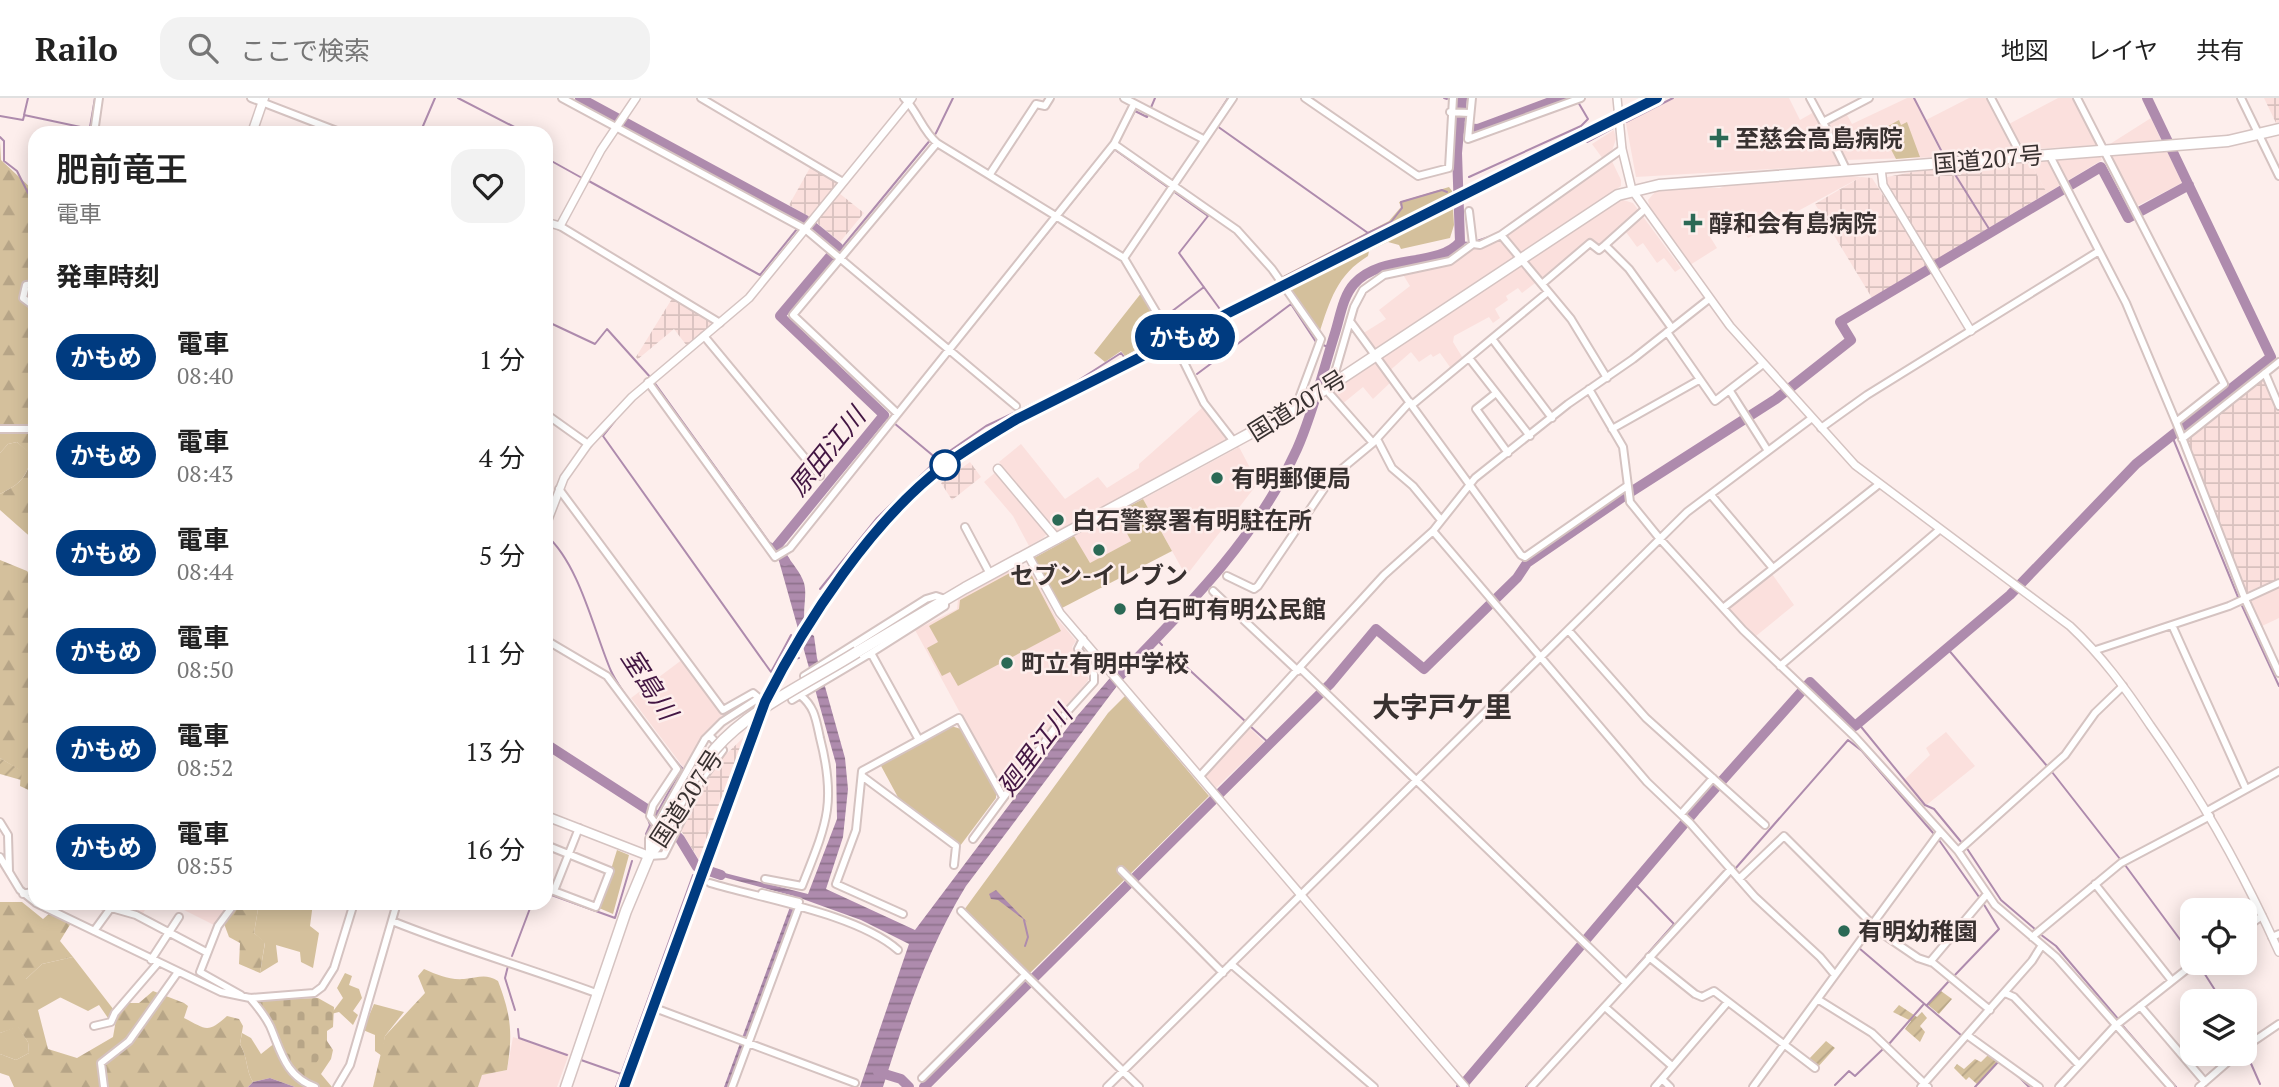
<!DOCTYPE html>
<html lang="ja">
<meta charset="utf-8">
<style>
:root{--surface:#fff;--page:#f2f2f2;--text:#222;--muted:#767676;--line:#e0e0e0}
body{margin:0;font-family:"PT Serif","Noto Sans JP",serif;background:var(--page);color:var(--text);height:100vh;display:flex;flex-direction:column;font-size:26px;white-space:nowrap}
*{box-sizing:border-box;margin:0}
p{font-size:23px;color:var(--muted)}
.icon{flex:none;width:38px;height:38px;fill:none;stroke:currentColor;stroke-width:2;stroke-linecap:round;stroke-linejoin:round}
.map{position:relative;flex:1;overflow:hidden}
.panel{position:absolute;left:28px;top:28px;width:525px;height:784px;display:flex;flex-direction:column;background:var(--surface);border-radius:21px;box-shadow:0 4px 18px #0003}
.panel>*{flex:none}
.badge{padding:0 14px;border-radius:23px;font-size:24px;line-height:46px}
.controls{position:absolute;left:2180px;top:800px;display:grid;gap:14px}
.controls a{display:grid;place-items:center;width:77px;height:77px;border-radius:14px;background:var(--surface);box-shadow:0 4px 18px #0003;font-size:35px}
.map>.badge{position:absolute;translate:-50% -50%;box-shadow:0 0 0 4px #fff}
h2{padding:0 28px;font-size:26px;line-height:63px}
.round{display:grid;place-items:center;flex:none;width:74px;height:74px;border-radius:21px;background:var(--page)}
.summary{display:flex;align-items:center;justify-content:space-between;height:119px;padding:0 28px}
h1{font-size:33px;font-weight:600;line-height:52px}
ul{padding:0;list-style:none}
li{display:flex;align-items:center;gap:21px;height:98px;padding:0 28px}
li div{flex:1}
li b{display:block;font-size:26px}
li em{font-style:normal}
li .badge{min-width:77px;font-weight:700;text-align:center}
header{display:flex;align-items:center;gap:42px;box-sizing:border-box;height:98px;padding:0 35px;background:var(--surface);border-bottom:2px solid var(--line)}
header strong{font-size:33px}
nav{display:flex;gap:38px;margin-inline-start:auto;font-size:24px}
.search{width:490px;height:63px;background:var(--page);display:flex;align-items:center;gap:18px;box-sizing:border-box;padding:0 24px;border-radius:21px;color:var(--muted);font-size:26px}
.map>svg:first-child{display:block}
.built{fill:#fbe0dd}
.industrial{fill:url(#industrial-grid)}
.green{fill:#d4c09c}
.forest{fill:url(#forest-firs)}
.cemetery{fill:url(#cemetery-stones)}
.garden{fill:url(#garden-furrows)}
.water{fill:url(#water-rules)}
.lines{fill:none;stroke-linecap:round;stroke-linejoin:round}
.stream{stroke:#ae8bad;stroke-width:2}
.river{stroke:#ae8bad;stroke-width:10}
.minor-casing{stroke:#d5c3c1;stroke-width:10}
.tertiary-casing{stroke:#d5c3c1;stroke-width:10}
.secondary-casing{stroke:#d5c3c1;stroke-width:11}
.trunk-casing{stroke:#d5c3c1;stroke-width:13}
.minor{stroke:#fff;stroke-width:6}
.tertiary{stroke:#fff;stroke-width:7}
.secondary{stroke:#fff;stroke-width:8}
.trunk{stroke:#fff;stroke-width:10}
.rail-casing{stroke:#7d7371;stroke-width:4.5}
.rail{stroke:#fdeeec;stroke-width:2;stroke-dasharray:5;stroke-linecap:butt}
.trunk-bridge-casing{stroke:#d5c3c1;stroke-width:13;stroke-linecap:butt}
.trunk-bridge{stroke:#fff;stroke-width:10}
.line-casing{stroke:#fff;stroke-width:16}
.line{stroke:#003b80;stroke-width:10}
.poi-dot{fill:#2b6955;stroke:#fdeeec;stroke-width:2.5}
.stop-dot{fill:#fff;stroke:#003b80;stroke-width:3.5}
.labels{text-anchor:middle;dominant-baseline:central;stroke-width:5;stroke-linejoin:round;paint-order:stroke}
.poi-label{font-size:24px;font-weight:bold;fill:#383130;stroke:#fdeeec;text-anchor:start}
.street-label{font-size:24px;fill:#383130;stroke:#fdeeec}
.water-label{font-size:26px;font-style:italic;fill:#431643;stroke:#fdeeec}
.quarter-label{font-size:28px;font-weight:bold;fill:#383130;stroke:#fdeeec}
</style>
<header>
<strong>Railo</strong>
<div class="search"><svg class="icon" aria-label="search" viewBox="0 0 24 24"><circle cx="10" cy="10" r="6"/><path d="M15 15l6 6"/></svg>ここで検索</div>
<nav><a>地図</a><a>レイヤ</a><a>共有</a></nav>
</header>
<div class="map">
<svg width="2279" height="989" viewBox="0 0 2279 989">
<defs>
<pattern id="industrial-grid" width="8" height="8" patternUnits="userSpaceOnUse" patternTransform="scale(1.75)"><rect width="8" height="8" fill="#fbe0dd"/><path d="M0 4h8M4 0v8" fill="none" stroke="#d8c1be"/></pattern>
<pattern id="forest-firs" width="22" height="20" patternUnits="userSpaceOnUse" patternTransform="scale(1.75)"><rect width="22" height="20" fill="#d4c09c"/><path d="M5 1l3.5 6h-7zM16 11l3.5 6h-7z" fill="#b7a587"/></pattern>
<pattern id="cemetery-stones" width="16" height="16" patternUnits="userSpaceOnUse" patternTransform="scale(1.75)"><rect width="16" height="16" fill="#d4c09c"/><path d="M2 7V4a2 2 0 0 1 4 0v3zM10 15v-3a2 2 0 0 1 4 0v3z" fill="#b7a587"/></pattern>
<pattern id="garden-furrows" width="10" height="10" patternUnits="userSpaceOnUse" patternTransform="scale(1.75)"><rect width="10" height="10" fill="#d4c09c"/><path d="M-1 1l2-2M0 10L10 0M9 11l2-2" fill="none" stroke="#b7a587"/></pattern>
<pattern id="water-rules" width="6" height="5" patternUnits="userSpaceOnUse" patternTransform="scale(1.75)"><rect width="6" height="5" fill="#ae8bad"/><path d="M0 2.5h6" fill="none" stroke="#8f728d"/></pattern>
</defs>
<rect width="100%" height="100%" fill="#fdeeec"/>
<path class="built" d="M1675,0H1789L1800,22L1814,14L1841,67L1636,79L1626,25Z
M1907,0H1913L1943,59L1845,62L1826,25L1846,15L1852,26Z
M1969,0H1990L2018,53L1945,58L1926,22Z
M2058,0H2073L2097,47L2020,52L2007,27Z
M2151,20L2161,42L2110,46Z
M1614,32L1616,41L1610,59L1621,82V88L1374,254L1362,236L1386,221L1379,212L1410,188L1402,175L1450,165L1474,146L1522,122L1603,61L1592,46Z
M2167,53L2182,85L2133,110L2108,57Z
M2100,58L2102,62L2047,95L2030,64Z
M1833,77L1861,79L1748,140L1735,121L1709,137L1717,150L1690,167L1650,111L1648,102L1655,94L1667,90H1720L1730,85Z
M1620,101L1633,105L1681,170L1675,174L1664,160L1657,165L1643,145L1637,149L1623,130L1598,150L1590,144L1542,185L1539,182L1522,195L1518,190L1506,198L1508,202L1495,211L1500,220L1493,225L1489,219L1454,238L1453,244L1464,262L1452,272L1440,255L1433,259L1431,256L1419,264L1411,254L1387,275L1392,283L1373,301L1363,289L1341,307L1331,294L1556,141Z
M1203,309L1231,343L1060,434L1054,432L999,364L1021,346L1065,401L1098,379L1107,390L1139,370V366Z
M1239,349L1258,385L1186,478L1143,401Z
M997,373L1042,428L1047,436L1043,440L1029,448L1013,418L984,384Z
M1116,415L1131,443L1089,466L1074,438Z
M1022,466L1033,477L1055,518L1076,543L1072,549L1089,581L1002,692L915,532L957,511L958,501Z
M1770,473L1794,507L1756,538L1727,509Z
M2279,487V520L2260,529L2247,502Z
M683,561L724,616L703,636L684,670L631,600Z
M1248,628L1264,644L1215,691L1204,678Z
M1946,634L1975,668L1924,709L1903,683L1930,657L1926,650Z
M108,805H149L142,817L109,809Z
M170,805H232L214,827Z
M513,939L569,956L557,989H478L482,977L507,972Z"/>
<path class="industrial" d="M2264,0H2279V24L2276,25Z
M2030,64L2047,95L1934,163L1887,86V79L1928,71Z
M811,68L846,87L839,95L864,115L840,144L811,120L789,107Z
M1861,79L1872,80L1928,167L1872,200L1815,106Z
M673,199L714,226L687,248L674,231L638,261L636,259Z
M2264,278L2279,312V482L2246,497L2185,342Z
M970,364L981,379L952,402L941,385Z
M747,636L701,765L680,731L713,669Z"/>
<path class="green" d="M1899,22L1901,27L1907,24L1920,59L1896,61L1881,32Z
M1449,89L1452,93L1454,127L1450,140L1401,151L1399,147L1388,144L1369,153L1368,158C1337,177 1330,202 1319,236L1281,179L1389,123L1401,109L1399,104Z
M1142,194L1165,241L1150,251L1146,246L1125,258L1121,253L1105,264L1094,255Z
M17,344L31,356C29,378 19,387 0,396V355L8,346Z
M1143,401L1172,453L1062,510L1034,460L1074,438L1090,465L1131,443L1116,415Z
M1021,469L1031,476L1061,533L958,588L950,574L942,578L927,550L938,544L929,528L959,511L960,502Z
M1125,598L1209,698L1029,876L964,812L1108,615Z
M951,628L961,631L996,694V700L960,748L900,703L880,666Z
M617,752L629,757L613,816L599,810Z
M259,805H313L310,828L319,835L313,870L301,864L300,854L276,847L278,864L260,875L265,845L254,835Z
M73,859L117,916L108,920L99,907L88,913L25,882L42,866Z
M345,875L352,878L349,887L359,891L362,900L353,913L358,917L353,927L339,914L331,916L343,900L337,890Z
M374,906L404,914L385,938L382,958L375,953V937L363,932Z
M18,928L28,944L29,955L16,962L0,956V935Z
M242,935L251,940L261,956L276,944L319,961H331L321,976L332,989H295L270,980L253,984C246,973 248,960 240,946Z"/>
<path class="forest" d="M0,43L1,62L33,92L29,137L35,141V443L0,412V396C19,387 29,378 31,357L17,344L8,346L0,355Z
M0,462L27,473L35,482V695L20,688L21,673L0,660Z
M0,804H22L43,821L50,815L71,825L60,843L73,859L42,866L26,881L61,899L38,912L48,951L77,960L113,939L117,916L129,905H139L153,893L184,905L188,908L184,920C206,931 207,936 227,918L239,921L243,928L240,946C248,960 246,973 253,984L248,989H14L9,978L0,975V956L16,962L29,955L28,944L18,929L0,935Z
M234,805H259L254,835L265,844L260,875L239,866L240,845L229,839L223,823Z
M424,871C438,877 448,882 464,881C478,880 485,875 498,883C511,917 513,935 507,972L482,977L478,989H373L385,938L425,895L418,878Z"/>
<path class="cemetery" d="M318,900L334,909L333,929L327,933V943L333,952L331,961H319L305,980L280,953L256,902Z"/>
<path class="garden" d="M0,660L22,673L21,682L0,676Z
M1941,893L1952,901L1939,916L1928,907Z
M1899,907L1917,919L1922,914L1927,920L1920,928L1925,934L1920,944L1905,931L1911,923L1893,914Z
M1826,943L1835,950L1817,970L1808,962Z
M1988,957L1999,964L1978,987L1969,979L1966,982L1954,970L1957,966L1964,971L1975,961L1981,964Z"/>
<path class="water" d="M786,456C792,465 801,475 804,485C809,502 796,526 814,538L817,560L845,660L848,691L843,739L826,791L915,832L1071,625L1110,580L1117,588L966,788C927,852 905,919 883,989H860L909,846L861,822L800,800L730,989H724L794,798L708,775L709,771L808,796L837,721L836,666L779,463Z
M996,792L1027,824L998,802L991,801L989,796Z
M270,980L295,989H248L253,984Z"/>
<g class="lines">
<path class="stream" d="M28,0L24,17L90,31
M458,0L526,35
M1444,0L1447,1
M1914,0L1944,58
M1457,4H1461
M0,18L23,22L24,18
M1626,24L1673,0
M1212,25L1228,0
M1217,28L1368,135L1391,124L1402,110L1401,104L1442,92L1447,94
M1582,30L1587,44L1613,30
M98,33L106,35
M89,35L95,0
M420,35L435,0
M0,39L4,43V63L17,73L28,95L35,98
M1118,44L1135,13L1147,19L1155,0
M1114,51L1169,90
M546,60L582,80
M1951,70L1991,134
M1469,79L1581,28L1588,21L1578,4
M587,82L760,177L797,131
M1173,93L1208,118L1179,155L1222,214
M1063,115L1114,52
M801,127L805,122
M1460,144L1469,145
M1474,144L1492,138
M838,149L843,148L936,35L953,0
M1284,179L1367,136
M985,212L1057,123
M1163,220L1204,189
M546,223L595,246L607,231L651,280
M1321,246L1330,250
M1197,276L1291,206L1316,244
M654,284L769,444L776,449
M884,317L890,322
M615,323L603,338L771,574L782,554L785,556
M894,325L937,361
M2172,338L2238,499L2279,588
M546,437C580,467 594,534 611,573C620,593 666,653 682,670L656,717
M820,491L877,420L938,361L986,328L1068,289L1121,255L1125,260L1147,248L1149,253L1167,243L1159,224
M1157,542L1162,547
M1947,550L2047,668
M782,554L791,537
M1170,554L1246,624
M793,561L799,560
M1858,625L1925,707L1934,711L1962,745
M1250,628L1270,646
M1854,632L1855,628
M2052,674L2120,761
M646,736L650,727L648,721
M1939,742L1979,799
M1966,749L2001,802L2036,832
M2125,767L2193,859
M1735,771L1848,642L1862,653L1934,736
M546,795L615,820L632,763
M1700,810L1730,778
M1024,822L1028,839L1025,848
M2040,836L2056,848L2119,922
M1859,850L1962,938
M512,858L532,805
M2199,867L2222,903
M508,868L505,880L515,912
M1954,878L1999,831L1983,805
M1626,880L1674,826L1634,785
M1927,907L1949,883
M1596,913L1622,885
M2122,927L2176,989
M518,931L519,940L567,957
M1889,946L1923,907
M2245,952L2260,986
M581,962L621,976L616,989
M621,976L693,777
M2016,976L2029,989
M1835,987L1849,973L1855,978L1883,951
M1526,989L1548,966
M1975,989L1998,964"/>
<path class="river" d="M580,0L805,122L838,149L780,218L884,317L776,449L785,463
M1462,30L1478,31L1561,0
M1111,587C1181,515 1255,444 1297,351C1313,315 1323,273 1335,235C1340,219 1343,198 1354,186C1382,155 1438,170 1460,144L1457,55L1462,0
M546,646L656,717L680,741L697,769L721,777
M878,974L901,981L909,989
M924,989L1330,586L1376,531L1424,571L1517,480L1527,465L1623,399L1776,301L1851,242L1840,224L2101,69L2128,120L2189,87
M1461,989L1695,713L1810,584L1855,628L2010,497L2136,366L2271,259L2147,0"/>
<defs>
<path id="minor" d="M251,0L342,35
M562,0L805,131L1016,308
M701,0L843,84
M904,0C918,14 922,32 937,45L1124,160L1174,244L1204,305L1235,345
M1124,0L1203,41
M1305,0L1418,78L1449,70L1453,0
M1472,0L1468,41L1581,0
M1810,0L1823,24L1869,0
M1991,0L2021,57
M2077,0L2224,286L2176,324
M2241,0L2279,78
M1450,14L1469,15
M1823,24L1846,71
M94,35L99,0
M1114,46L1237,132L1272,171L1321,241L1295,311
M2049,56L2126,205L2176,324L2245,501L2279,575
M990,76L1036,6L1045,8L1050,0
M1644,112L1605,147L1629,171L1671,229
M1469,113L1473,146
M560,128L720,225
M1501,137L1571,221L1607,280
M1124,160L1233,0
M35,186L26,187L23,200L35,209
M1542,186L1590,145L1599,152L1605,147
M1350,223L1521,457L1525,459L1627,388
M1667,234L1715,303L1763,266
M704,238L820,378
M1493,242L1552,320
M1469,260L1530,338
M2265,275L2279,308
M648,284L775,459L790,450L1114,46L1134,6
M1589,291L1623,349L1630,404L1660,441L1743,532L1855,639L1958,753L1995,807L2056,859L2171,989
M1730,293L1768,353
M1496,295L1476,311L1508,355
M1412,307L1548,194
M897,315L793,217L937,45
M546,316L588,346
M1821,330L1867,297L2099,153
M0,331H35
M1612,331L1699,282
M1377,341L1392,370L1413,388L1441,422
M2182,341L2279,264
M1373,345L1329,295L1354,209L1363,192L1384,177L1450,163L1473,146L1480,147L1501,137L1622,51
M559,391L723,612L753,595L759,600L722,624L705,641L649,741V758L664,757L702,681L723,652L710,638
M1711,397L1772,469
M965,429L990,476
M1433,433L1647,684L1690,725L1755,799L1820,859L1835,877
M1227,478L1254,491L1258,488L1332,379L1373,345L1410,304
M1213,493L1298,573
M1723,510L1878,387
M2172,527L2246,691
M1569,533L1646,620L1765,727
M546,542L607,578L677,671L653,707L650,718L656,726
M2096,552L2229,508L2279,485
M1780,568L1939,432
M1301,571L1626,885
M804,578L926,501L936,498L945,501V508L871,555L919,642L862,673L856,732L836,786L903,816
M792,602L871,555
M919,642L959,620L1003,699
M862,678L956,748L954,767
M1200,678L1384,477L1433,433L1475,380L1568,306L1633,261L1709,201
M2207,713L2279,673
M1681,716L1713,680
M0,724L8,737L9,773
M973,741L1066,615L1094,584V576L1078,551L1083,541
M546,747L610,773L596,809L546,790
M1958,753L2065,657L2095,615L2123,588
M0,759L20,792L35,804
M1121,772L1223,875
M765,781L802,788C826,727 837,706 820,640C816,622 815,609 800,597
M1739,781L1784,738L1869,823L1871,828L1918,860L1933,865L1990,912
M710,785C763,801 857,816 898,852
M2095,786L2172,883
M554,793L579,730
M762,795L799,804
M23,796L35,793
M36,805L221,894L250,900L314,895L322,889L334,870L354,805
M94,805L136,817L206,854
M235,805L218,828L200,874L241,897
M961,813L1139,989
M392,823C459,850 528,870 596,895
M2245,830L2262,818
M94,833L110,811
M2032,839L2121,765L2210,718
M2272,839L2279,836
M1649,859L1695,896L1702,899L1714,893L1815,970
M151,862L179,819
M1930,864L1987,796
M1231,866L1374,989
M2005,895L2014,899L2079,967
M250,900C257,908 265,918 270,928C281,953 285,978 315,989
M1819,902L1872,935L1928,989
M2140,908L2205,984
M1605,909L1672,968
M660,912L855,985
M94,928L111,924L115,915L158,865
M1967,937L2039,989
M2245,949L2279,926
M922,980L1025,877
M1662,981L1670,989
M104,989L101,965L129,943L178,874
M337,989L350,967L397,805
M732,989L799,809
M1107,989L1687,414L1812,320
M1531,989L1731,771
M1655,989L1727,905
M1753,989L1940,734
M1921,989L2032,863L2042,847
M2059,989L2115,928L2196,864
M2199,989L2237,956"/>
<path id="tertiary" d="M1617,0L1622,51L1632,92L1730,228L1855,367L2070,528C2102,558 2126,591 2150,627C2201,699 2243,774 2279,854
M1881,70L1883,87L1971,233
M546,124L560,128L601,52L636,0
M546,427L564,380L588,346L632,299L749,200L912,0
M1028,457L1060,515L1465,989"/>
<path id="secondary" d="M252,35L264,0
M998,371L1057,441
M546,718L649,758"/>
<path id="trunk" d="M857,554L965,490L1295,311L1618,97L1659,87L2228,43L2279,31
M566,989L626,813L649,758L660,743"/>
</defs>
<use href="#minor" class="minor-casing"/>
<use href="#tertiary" class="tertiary-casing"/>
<use href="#secondary" class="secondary-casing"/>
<use href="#trunk" class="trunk-casing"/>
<use href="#minor" class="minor"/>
<use href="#tertiary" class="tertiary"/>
<use href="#secondary" class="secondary"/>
<use href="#trunk" class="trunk"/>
<defs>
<path id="rail" d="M624,989L765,604L797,544L860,455L901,407L944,368L1017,321L1657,0"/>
</defs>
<use href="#rail" class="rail-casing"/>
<use href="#rail" class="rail"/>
<defs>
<path id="trunk-bridge" d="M660,743C676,711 692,679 715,651C749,611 813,582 857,554"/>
</defs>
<use href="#trunk-bridge" class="trunk-bridge-casing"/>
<use href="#trunk-bridge" class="trunk-bridge"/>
</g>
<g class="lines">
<defs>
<path id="line" d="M624,989L765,604C805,524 873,421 945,367C968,350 992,336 1017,321L1657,0"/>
</defs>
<use href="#line" class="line-casing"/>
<use href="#line" class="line"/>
</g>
<g class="poi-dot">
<path d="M1715.5 29.5h7v7h7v7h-7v7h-7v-7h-7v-7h7z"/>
<path d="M1689.5 114.5h7v7h7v7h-7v7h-7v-7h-7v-7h7z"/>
<circle cx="1217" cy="380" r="7"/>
<circle cx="1058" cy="422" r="7"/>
<circle cx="1099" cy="452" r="7"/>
<circle cx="1120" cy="511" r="7"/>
<circle cx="1007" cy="565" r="7"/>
<circle cx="1844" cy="833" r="7"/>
</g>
<circle class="stop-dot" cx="945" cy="367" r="14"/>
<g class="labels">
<g class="poi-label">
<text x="1735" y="40">至慈会高島病院</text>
<text x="1709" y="125">醇和会有島病院</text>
<text x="1231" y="380">有明郵便局</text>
<text x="1072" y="422">白石警察署有明駐在所</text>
<text x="1099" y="477" text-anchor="middle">セブン-イレブン</text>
<text x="1134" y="511">白石町有明公民館</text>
<text x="1021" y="565">町立有明中学校</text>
<text x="1858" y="833">有明幼稚園</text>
</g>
<g class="street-label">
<text transform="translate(1988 61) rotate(-5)">国道207号</text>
<text transform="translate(1297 307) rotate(-32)">国道207号</text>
<text transform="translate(686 700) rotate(-57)">国道207号</text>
</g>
<g class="water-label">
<text transform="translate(826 353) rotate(-51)">原田江川</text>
<text transform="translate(650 586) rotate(57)">室島川</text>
<text transform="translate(1034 652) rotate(-53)">廻里江川</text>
</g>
<g class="quarter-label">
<text x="1442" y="608">大字戸ケ里</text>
</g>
</g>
</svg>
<div class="controls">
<a><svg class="icon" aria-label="locate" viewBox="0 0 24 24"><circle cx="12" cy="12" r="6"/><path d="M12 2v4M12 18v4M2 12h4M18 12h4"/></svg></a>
<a><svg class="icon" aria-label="layers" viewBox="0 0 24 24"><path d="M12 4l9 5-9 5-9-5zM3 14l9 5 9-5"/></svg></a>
</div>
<b class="badge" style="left:1185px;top:239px;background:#003b80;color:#fff">かもめ</b>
<section class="panel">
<div class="summary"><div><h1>肥前竜王</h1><p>電車</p></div><a class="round"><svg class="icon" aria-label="heart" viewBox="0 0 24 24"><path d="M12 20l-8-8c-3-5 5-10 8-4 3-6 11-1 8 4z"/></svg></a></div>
<h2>発車時刻</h2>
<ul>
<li><span class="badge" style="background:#003b80;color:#fff">かもめ</span><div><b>電車</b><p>08:40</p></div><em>1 分</em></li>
<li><span class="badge" style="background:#003b80;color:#fff">かもめ</span><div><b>電車</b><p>08:43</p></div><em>4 分</em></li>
<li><span class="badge" style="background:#003b80;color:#fff">かもめ</span><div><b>電車</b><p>08:44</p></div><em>5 分</em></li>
<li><span class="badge" style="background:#003b80;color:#fff">かもめ</span><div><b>電車</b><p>08:50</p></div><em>11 分</em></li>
<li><span class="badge" style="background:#003b80;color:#fff">かもめ</span><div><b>電車</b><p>08:52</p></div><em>13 分</em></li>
<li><span class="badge" style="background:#003b80;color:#fff">かもめ</span><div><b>電車</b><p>08:55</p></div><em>16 分</em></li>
</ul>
</section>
</div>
